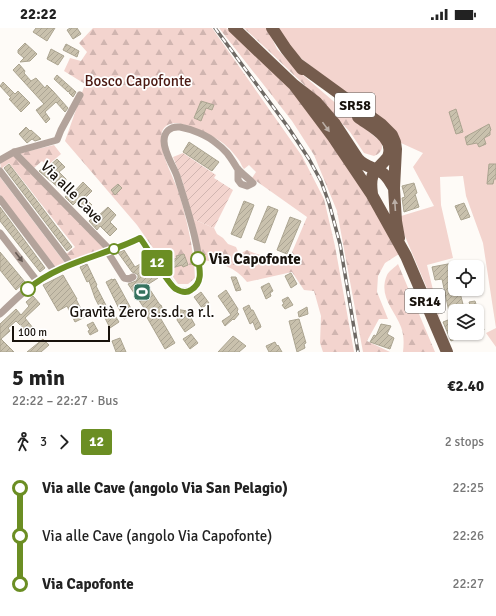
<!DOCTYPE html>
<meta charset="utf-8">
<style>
:root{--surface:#fff;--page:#f6f6f6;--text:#222;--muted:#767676}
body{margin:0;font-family:Signika,sans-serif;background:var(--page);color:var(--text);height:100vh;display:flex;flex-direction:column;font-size:15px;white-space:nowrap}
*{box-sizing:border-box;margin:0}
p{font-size:13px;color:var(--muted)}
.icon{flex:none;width:22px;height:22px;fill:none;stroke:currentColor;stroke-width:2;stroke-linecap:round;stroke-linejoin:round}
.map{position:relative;height:324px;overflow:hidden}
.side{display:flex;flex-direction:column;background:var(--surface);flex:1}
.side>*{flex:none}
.badge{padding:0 8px;border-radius:3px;font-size:14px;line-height:26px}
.controls{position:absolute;left:448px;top:232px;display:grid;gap:8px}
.controls a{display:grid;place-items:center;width:36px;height:36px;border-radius:6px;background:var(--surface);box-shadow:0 1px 3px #0004;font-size:20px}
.scale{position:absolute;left:12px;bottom:10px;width:98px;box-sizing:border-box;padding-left:4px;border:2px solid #18120c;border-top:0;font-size:11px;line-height:14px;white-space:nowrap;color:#18120c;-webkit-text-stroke:3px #fff;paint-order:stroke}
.map>.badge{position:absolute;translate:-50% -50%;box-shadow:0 0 0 2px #fff}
.legs{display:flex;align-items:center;gap:6px;height:44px;padding:0 12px;font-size:13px}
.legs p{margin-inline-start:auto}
.head{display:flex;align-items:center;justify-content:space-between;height:68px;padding:0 12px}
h1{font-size:22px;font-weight:700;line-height:30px}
ul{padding:0 12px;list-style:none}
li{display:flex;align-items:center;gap:14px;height:48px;font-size:15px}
li i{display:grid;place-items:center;width:6px;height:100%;margin:0 5px;background:currentColor}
li i::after{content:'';width:10px;height:10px;margin:-5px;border:3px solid;border-radius:50%;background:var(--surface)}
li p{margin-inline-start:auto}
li:first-child i{background:linear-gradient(#0000 50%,currentColor 0)}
li:last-child i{background:linear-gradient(currentColor 50%,#0000 0)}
.status{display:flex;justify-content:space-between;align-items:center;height:28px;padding:0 20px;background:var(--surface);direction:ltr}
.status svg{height:11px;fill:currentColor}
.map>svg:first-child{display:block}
.grass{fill:#f3d4ce}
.forest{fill:url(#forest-firs)}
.garden{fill:url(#garden-furrows)}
.building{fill:url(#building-hatch);stroke:#aba490}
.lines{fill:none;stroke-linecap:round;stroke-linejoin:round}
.street{stroke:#b3a39b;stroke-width:7}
.primary{stroke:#755c4d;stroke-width:12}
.rail-casing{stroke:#6e6964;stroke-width:3.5}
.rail{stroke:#fff;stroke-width:2;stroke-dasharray:6;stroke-linecap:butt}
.oneway{fill:#baaea6}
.oneway2{fill:#665a54}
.line-1-casing{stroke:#fff;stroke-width:9}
.line-1{stroke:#6b8e23;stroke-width:6}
.stop-1-dot{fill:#fff;stroke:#6b8e23;stroke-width:2}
.labels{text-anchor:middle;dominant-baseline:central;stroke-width:3.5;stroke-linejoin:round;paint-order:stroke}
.shield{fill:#fff;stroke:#5d5955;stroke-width:1}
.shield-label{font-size:14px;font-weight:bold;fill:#18120c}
.park-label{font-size:15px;fill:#4b1912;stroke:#fff}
.street-label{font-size:15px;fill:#18120c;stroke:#fff}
.stop-label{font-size:15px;font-weight:bold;fill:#18120c;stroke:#fff;text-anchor:start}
.poi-label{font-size:15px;fill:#18120c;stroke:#fff}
</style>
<div class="status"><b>22:22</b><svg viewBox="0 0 49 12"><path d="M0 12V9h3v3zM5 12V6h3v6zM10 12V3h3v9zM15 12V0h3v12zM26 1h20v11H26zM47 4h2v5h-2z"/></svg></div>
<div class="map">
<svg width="496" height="324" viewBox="0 0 496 324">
<defs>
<pattern id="forest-firs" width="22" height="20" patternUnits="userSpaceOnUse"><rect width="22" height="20" fill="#f3d4ce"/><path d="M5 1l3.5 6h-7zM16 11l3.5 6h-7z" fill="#d0b5b0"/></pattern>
<pattern id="garden-furrows" width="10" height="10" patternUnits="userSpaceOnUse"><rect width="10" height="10" fill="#f3d4ce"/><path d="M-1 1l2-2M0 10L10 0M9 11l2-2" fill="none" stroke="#d0b5b0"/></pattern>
<pattern id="building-hatch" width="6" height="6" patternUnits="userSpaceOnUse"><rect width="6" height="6" fill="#c9c1ad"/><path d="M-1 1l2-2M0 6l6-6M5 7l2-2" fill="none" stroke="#aca594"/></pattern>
</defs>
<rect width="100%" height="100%" fill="#fefbf7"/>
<path class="grass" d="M276,0H496V319L486,305L496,300L483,215L466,168L463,148L440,149L441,177L453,230L427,237L440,291L404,206L401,188L434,178L413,139L423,125L401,115L365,80L369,74L361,69L357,74L302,31L285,14Z
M0,149L65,235L56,240L0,167Z"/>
<path class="forest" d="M93,0H212L302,128L324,171L335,218L354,324H323L320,315L321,288L314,263L304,262L292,244L247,254C235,239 220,234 202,232L193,191L214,200L217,206L223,210L228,216L236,219L239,226L247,222C259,228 271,229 283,234L290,229L307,189L252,150L256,144L249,137L244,141C241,138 241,134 238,131C224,111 207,105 185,97C177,94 165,94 162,104C157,121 174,149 179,165C187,193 194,221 195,250L188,256H178L137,197L65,113L85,56L64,43L70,30L81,33L87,24L79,15Z
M219,0H226L240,10L290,60L318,96L371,175L399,226L385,235L378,248L377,264L388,291H379L367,313L390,324H363L337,183L314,127L292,93Z
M244,0H267L277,21L297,42L381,114C384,121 380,126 374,128L364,125L350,104L322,74L270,24Z
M54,117L61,126L47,138L42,133L34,140L20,125Z
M13,127L105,221L71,232L66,226L75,219L9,135L1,141L0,134Z
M398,236L435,324H403C404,315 404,307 401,299C394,281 378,268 387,247C389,243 395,239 398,236Z"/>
<path class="garden" d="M183,125L216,147L214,150L233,162L214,200L193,191L182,152L173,129Z"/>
<path class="building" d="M36,0H55L47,13L33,4Z
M70,0H77L81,6L73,11L67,2Z
M25,15L37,26L30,33L20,34L24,30L18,25V22Z
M66,16L79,23L77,29L63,22Z
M51,21L64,28L58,37L47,31Z
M19,36L25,43L24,45L31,53L36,50L45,60L47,57L53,63L68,80L65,84L56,74L45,84L50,91L46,95L36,82L44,76L13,42Z
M57,47L76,64L73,69L69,65L71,61L68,64L54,51Z
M3,54L15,66L18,63L30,75L21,84L9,71L11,70L0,58Z
M201,73L214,77L212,82L206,80L201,93L194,90Z
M456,81L463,104L456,106L449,84Z
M489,96L491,102L490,103V107L484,110L486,116L479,119L477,115L467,117L465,109Z
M26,99L30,103L31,102L41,111L35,113L32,111L27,115L19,106Z
M189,114L219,134L212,143L183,124Z
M57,131L65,139L59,144L66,151V154L59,160L39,143L45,138L47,140Z
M9,136L72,219L67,223L4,140Z
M489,136H496V151H494L493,156H487Z
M83,154L92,163L85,170L92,177L85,184L76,174L73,177L65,169L70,163L73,165Z
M414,155L417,165L415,166L419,179L404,184L402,170L405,169L402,158Z
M118,156L122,160L115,167L111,162Z
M244,173L254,177L241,210L231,206Z
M464,175L470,189L461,192L455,178Z
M268,178L278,182L265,215L254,211Z
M0,179L45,240L40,244L0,193Z
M108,179L116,187L110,194L117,201L110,208L100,198L97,202L89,193L95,187L97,189Z
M290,189L301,193L287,226L277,222Z
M124,222L135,239L149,231L159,246L156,248L158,250L147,257L160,277H161L164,284L158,286L175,315L165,321L145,286L143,288L139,284L144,280L128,256L136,253L138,250V247L135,245L132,244L119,226L118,225Z
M0,224L25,254L16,262L0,242Z
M184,226L188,237L183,239L182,237L172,240L170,233L177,230L176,228Z
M453,235L455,244V261H459L464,280L449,284L442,251L435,252L432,239Z
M87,236L97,257L96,258L111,287L114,286L119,294L110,300L95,270L89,253L87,254L80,239Z
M291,245L297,256L291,260L285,248Z
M63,247L77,271H76L85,289L75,294L67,278L58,283L43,257Z
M231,249H236L241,262L236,263Z
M112,251V252L115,251L134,286L124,291L106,254Z
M269,255L273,263L270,265L271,268L266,271L261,259Z
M226,262L238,281L237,284L239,286L234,292L233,291L225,298L222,293L231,287L218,268Z
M201,264L209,275L202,280L194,269Z
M33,268L40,276L25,290L33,300L28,305L16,293L8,300L10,303L1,311L14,324H0V296L16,281L21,287L29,278L26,274Z
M288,269L293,277L285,281L282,277L284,276L282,272Z
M475,273L484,302L478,304L477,299V283H472L469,274Z
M249,277L251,282H253L260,296L261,299L256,302L253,294L250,296L243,280Z
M307,279L308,286L299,289L298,284Z
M176,281L187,283L195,297L185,304L177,292L178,288H175Z
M453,290L455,295V305H468L451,313L443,294Z
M299,291L306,315L304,316L305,320L297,324L289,293Z
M93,294L98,303L90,307L88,303L90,302L87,297Z
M381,296L391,298L387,306L394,310L390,321L370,314L374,307L376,308Z
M191,306L198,315L190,321L183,311Z
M233,308L246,318L239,324H218Z
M120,310L126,324H116L112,313Z
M43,311L49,317L41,324H27Z
M275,314L277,318L278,317L282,324H269L266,318Z"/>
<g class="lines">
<path class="street" d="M14,124L110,222
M0,132L14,124L57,112L61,102L80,67
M0,143L71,237
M0,171L55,244
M0,205L37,253
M107,223L124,250L129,251L133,249
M0,286C12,275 24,262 38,253C69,233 107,226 140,210L175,261C184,265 197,264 199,252C204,229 184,171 177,148C173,137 164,125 164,113C164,104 170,98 180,99C191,101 207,107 216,115C227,123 230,129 237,140C241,145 248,150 253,155L247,158L241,156L238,152V141"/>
<path class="primary" d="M234,0L294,57L316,74L335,96L358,131C365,139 373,139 381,144C387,147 390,154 394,160
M272,0L286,21L302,41
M297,35L381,96L392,107L395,114L396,121L394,160L396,193L399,210
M294,57L333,109L372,167L406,228L447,324
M358,89C371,99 396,110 388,129C375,145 369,143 372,166"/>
<defs>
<path id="rail" d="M215,0L288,99L309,131L321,153L329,175L340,216L358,324"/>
</defs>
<use href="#rail" class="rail-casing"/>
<use href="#rail" class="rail"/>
</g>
<defs><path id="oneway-solid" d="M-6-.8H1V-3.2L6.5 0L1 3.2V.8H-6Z"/></defs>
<g class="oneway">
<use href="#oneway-solid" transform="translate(326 99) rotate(54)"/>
<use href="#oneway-solid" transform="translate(395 177) rotate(-94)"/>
</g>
<use class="oneway2" href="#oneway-solid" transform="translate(19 229) rotate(53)"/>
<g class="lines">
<defs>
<path id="line-1" d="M28,261C60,234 104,228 140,210C148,220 168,257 176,261C181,264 187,265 191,262C203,255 200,242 198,231"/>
</defs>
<use href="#line-1" class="line-1-casing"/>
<use href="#line-1" class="line-1"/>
</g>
<defs>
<symbol id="stadium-square" viewBox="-11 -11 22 22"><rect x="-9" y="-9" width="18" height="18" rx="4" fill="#36725e" stroke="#fff"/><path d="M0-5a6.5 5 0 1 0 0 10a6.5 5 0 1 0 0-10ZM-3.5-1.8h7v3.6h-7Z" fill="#fff"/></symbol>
</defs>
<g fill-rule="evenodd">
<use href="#stadium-square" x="132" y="254" width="20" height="20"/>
</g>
<g class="stop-1-dot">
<circle cx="114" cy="221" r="5"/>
<circle cx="198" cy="231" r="7"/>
<circle cx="28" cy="261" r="7"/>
</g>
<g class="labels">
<g class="shield">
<rect x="335" y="65" width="40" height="24" rx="3"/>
<rect x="405" y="261" width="40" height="24" rx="3"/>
</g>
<g class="shield-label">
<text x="355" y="77">SR58</text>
<text x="425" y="273">SR14</text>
</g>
<g class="park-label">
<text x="138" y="53">Bosco Capofonte</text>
</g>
<g class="street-label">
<text transform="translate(72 164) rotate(45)">Via alle Cave</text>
</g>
<g class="stop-label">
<text x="209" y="231">Via Capofonte</text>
</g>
<g class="poi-label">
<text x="142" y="284">Gravità Zero s.s.d. a r.l.</text>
</g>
</g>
</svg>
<div class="controls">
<a><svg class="icon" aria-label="locate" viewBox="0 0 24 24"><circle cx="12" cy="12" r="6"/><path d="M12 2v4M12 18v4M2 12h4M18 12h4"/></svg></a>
<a><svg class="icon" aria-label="layers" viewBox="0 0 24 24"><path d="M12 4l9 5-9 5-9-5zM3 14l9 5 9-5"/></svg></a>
</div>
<div class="scale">100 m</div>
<b class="badge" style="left:157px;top:235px;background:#6b8e23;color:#fff">12</b>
</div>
<section class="side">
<div class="head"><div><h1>5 min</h1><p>22:22 – 22:27 · Bus</p></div><b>€2.40</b></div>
<div class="legs"><svg class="icon" aria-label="walk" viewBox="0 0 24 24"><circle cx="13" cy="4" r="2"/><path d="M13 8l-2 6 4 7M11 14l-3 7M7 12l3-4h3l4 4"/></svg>3<svg class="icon" aria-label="forward" viewBox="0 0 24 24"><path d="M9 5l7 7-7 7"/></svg><b class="badge" style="background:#6b8e23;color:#fff">12</b><p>2 stops</p></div>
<ul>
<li><i style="color:#6b8e23"></i><b>Via alle Cave (angolo Via San Pelagio)</b><p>22:25</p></li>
<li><i style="color:#6b8e23"></i><span>Via alle Cave (angolo Via Capofonte)</span><p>22:26</p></li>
<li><i style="color:#6b8e23"></i><b>Via Capofonte</b><p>22:27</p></li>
</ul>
</section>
